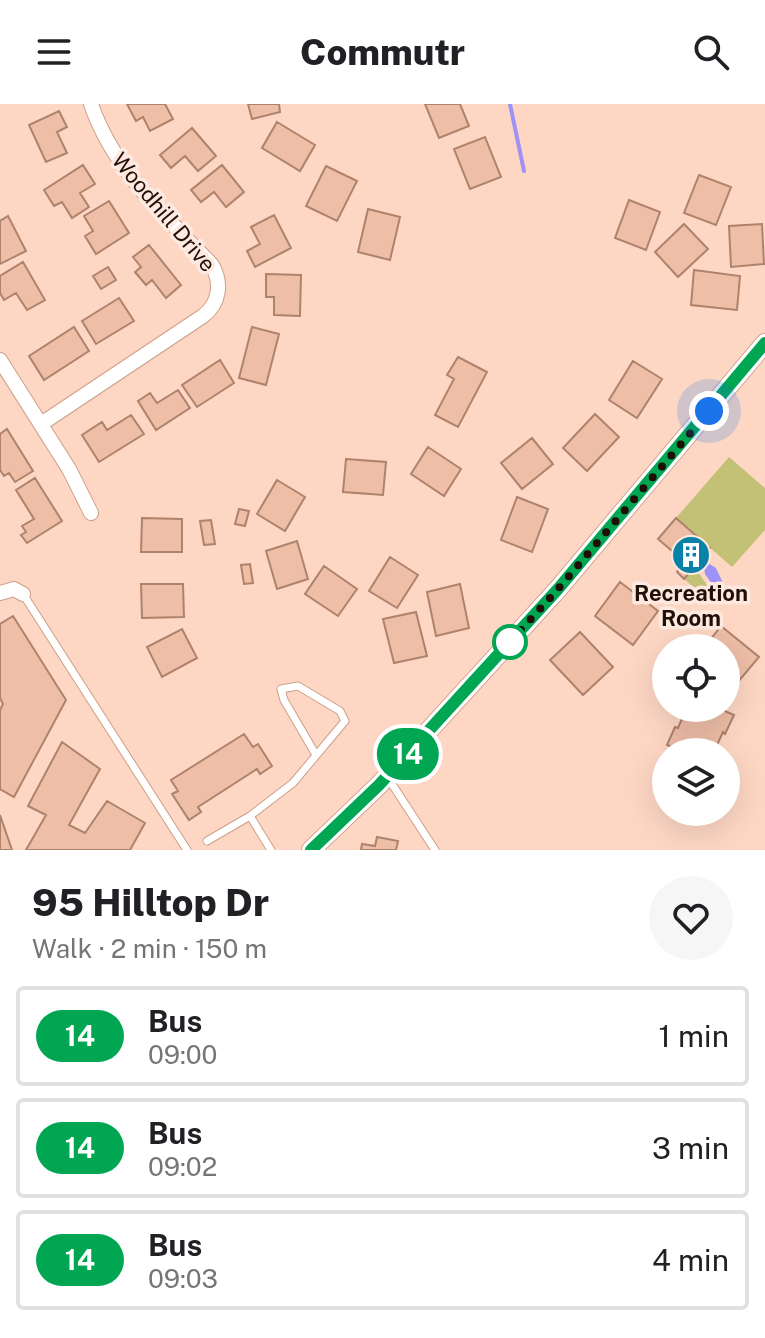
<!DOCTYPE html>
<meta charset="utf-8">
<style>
:root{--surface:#fff;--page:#f6f6f6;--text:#202124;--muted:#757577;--line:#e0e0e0}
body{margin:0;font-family:"Public Sans",sans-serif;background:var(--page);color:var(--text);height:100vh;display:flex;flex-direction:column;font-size:30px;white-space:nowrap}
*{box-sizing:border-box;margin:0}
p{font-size:26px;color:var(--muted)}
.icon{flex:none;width:44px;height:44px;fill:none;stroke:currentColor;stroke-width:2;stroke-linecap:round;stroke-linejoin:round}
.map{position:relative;height:746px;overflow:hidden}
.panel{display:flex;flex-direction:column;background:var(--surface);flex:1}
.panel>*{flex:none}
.badge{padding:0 16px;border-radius:26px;font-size:28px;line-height:52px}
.buttons{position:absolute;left:652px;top:530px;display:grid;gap:16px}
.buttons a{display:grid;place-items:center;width:88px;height:88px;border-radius:50%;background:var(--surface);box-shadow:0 8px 32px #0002;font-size:40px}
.you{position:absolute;width:40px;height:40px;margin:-20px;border:6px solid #fff;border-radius:50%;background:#1a73e8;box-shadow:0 0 0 12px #1a73e833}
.map>.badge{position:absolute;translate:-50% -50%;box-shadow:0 0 0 4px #fff}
.round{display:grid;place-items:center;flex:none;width:84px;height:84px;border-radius:42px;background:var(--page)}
.head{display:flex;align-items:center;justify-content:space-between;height:136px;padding:0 32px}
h1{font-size:38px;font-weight:800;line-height:60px}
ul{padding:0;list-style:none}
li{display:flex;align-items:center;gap:24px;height:100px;margin:0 16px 12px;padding:0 16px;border:4px solid var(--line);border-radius:8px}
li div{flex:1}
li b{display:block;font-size:30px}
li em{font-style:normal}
li .badge{min-width:88px;font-weight:700;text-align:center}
header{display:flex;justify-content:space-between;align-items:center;height:104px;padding:0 32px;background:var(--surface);font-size:36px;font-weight:800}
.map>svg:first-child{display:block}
.green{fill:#c3c176}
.water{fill:#9e92f9}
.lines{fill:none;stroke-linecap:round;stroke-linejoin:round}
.stream{stroke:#9e92f9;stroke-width:4}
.building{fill:#eebea7;stroke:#af826c;stroke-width:2}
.service-casing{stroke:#cc9e88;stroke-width:9}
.minor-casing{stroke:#cc9e88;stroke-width:16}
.secondary-casing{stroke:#cc9e88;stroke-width:20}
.service{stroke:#fff;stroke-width:7}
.minor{stroke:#fff;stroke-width:14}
.secondary{stroke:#fff;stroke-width:18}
.line-casing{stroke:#fff;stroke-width:18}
.line{stroke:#00a651;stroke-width:12}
.walk{stroke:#1f0f07;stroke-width:8;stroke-dasharray:0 14.4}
.stop-dot{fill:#fff;stroke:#00a651;stroke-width:4}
.labels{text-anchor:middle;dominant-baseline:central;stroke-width:7;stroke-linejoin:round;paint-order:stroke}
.street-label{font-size:22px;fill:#1f0f07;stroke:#fde9df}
.poi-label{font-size:22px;font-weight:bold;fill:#1f0f07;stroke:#fde9df}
</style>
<header><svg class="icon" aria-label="menu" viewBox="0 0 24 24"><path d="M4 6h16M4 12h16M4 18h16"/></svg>Commutr<svg class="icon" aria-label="search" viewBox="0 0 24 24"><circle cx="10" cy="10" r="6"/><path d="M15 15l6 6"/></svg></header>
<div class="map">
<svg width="765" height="746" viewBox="0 0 765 746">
<rect width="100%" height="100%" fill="#fed7c4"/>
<path class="green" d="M729,353L765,384V426L732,463L676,414Z
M694,462L707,481V487L703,491L684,475Z"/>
<path class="water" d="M708,459L716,464L723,479L720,483H714L705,470L704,462Z"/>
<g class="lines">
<path class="stream" d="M510,0L524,67"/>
</g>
<path class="building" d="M127,0H165L173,15L150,27L143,13L136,17Z
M248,0H279L280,8L252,15Z
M425,0H460L469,22L439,34Z
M59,7L67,23L57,28L67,49L46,58L29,21Z
M277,18L315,41L300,67L262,44Z
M192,24L216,52L198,67L185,52L171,64L160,51Z
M485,33L501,73L470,85L454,45Z
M83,61L95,80L80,89L89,103L72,114L62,98L54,102L44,86Z
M222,61L244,88L226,103L214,88L201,98L191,86Z
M326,62L357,77L337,117L306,102Z
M699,71L731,83L716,121L684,109Z
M629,96L660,108L646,146L615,134Z
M109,97L129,129L96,150L85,132L93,127L84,112Z
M368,105L400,113L390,156L358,148Z
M274,111L291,144L255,163L247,147L260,140L251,123Z
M8,112L26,147L0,160V117Z
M684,120L708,145L678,173L655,148Z
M762,120L764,160L731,163L729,122Z
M149,141L181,181L166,194L152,176L146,181L135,168L141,163L133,153Z
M23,158L45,196L27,206L16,189L4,196L0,189V172Z
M108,163L116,176L101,185L93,172Z
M694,166L740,172L737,206L691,201Z
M266,170L301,171L300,212L274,211V193H266Z
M119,194L134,217L96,240L82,217Z
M74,223L89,247L44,276L29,252Z
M252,223L279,230L266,281L239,274Z
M458,253L487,268L458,323L435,311L454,275L447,271Z
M220,256L234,279L197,303L182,281Z
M633,257L662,275L637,314L609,296Z
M178,286L190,304L156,326L138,297L150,289L157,299Z
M595,310L619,333L587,367L563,344Z
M131,311L144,330L99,358L82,331L102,318L107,326Z
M7,325L33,367L15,378L9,369L4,372L0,366V330Z
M532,334L553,360L522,385L501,359Z
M428,343L461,365L444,392L411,370Z
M346,355L386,358L383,391L343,388Z
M35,374L62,417L27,439L21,431L26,428L22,422L34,415L16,386Z
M277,376L305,393L285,427L257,410Z
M517,393L548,405L532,448L501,436Z
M239,405L249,407L245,422L235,420Z
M142,414L182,415V448H141Z
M676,414L710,444L684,475L677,468L685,458L658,435Z
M211,416L215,440L204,441L200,417Z
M297,437L308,475L277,485L266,447Z
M390,453L418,471L397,504L369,487Z
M250,460L253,479L244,480L241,461Z
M324,462L357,485L338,512L305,490Z
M620,478L658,507L633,541L595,512Z
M141,480H183L184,513L142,514Z
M460,480L469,524L436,532L427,488Z
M416,508L427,552L394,559L383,515Z
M13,512L66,596L14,693L0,685V606L3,600L0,594V520Z
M721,522L759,553L732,585L726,580V544H704Z
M182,525L197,554L162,573L147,543Z
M580,528L613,563L583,591L550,556Z
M683,604H718L734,611L725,630L723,628L717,641L719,643L717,648H683L667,641L675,623L678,624L684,610L681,609Z
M244,630L253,643L258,640L272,662L260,670L257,665L198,703L201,708L189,716L172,690L178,687L171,676Z
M62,638L100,665L69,721L85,729L107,697L145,719L130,746H26L46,711L28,702Z
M0,711L12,746H0Z
M377,733L398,737L396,746H361L362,740L375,742Z"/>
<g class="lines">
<defs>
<path id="service" d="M23,490L187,746
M388,674L435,746
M207,737L250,712
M271,746L250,712L293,679L345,617L340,607L298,582L281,585L284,596L316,651"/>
<path id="minor" d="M0,256L69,365L91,409
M41,320L203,212C220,199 222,179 212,161C165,112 113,65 91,0
M0,489L14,485L23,490"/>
<path id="secondary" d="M311,746L379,681L558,485L765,239"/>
</defs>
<use href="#service" class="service-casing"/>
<use href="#minor" class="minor-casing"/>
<use href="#secondary" class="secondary-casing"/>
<use href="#service" class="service"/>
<use href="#minor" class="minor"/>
<use href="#secondary" class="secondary"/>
</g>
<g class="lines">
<defs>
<path id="line" d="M311,746L379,681L558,485L765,239"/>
</defs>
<use href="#line" class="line-casing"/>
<use href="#line" class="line"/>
<path class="walk" d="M510,538L501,548L558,485L709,307"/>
</g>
<defs>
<symbol id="building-disc" viewBox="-11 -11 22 22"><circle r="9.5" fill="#0a82a8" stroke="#fde9df"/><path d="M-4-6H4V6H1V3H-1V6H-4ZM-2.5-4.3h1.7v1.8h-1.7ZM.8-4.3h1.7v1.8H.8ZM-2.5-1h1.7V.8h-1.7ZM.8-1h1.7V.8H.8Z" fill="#fff"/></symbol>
</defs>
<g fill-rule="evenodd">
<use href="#building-disc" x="669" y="429" width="44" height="44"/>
</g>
<circle class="stop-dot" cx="510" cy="538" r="16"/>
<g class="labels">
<g class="street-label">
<text transform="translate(164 108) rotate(50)">Woodhill Drive</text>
</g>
<g class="poi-label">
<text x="691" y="489">Recreation<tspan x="691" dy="25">Room</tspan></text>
</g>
</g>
</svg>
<div class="buttons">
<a><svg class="icon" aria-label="locate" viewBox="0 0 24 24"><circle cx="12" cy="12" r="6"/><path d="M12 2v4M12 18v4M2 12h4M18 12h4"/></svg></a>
<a><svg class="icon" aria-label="layers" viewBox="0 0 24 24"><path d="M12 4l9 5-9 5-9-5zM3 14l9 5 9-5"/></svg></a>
</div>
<div class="you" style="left:709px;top:307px"></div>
<b class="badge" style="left:408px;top:650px;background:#00a651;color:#fff">14</b>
</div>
<section class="panel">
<div class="head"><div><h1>95 Hilltop Dr</h1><p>Walk · 2 min · 150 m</p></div><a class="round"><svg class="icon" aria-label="heart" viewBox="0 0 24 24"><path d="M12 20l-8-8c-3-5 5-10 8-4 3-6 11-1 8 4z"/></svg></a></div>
<ul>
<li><span class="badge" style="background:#00a651;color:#fff">14</span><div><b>Bus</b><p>09:00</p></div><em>1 min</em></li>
<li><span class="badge" style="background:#00a651;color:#fff">14</span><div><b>Bus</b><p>09:02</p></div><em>3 min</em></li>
<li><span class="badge" style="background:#00a651;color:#fff">14</span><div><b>Bus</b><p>09:03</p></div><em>4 min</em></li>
</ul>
</section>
